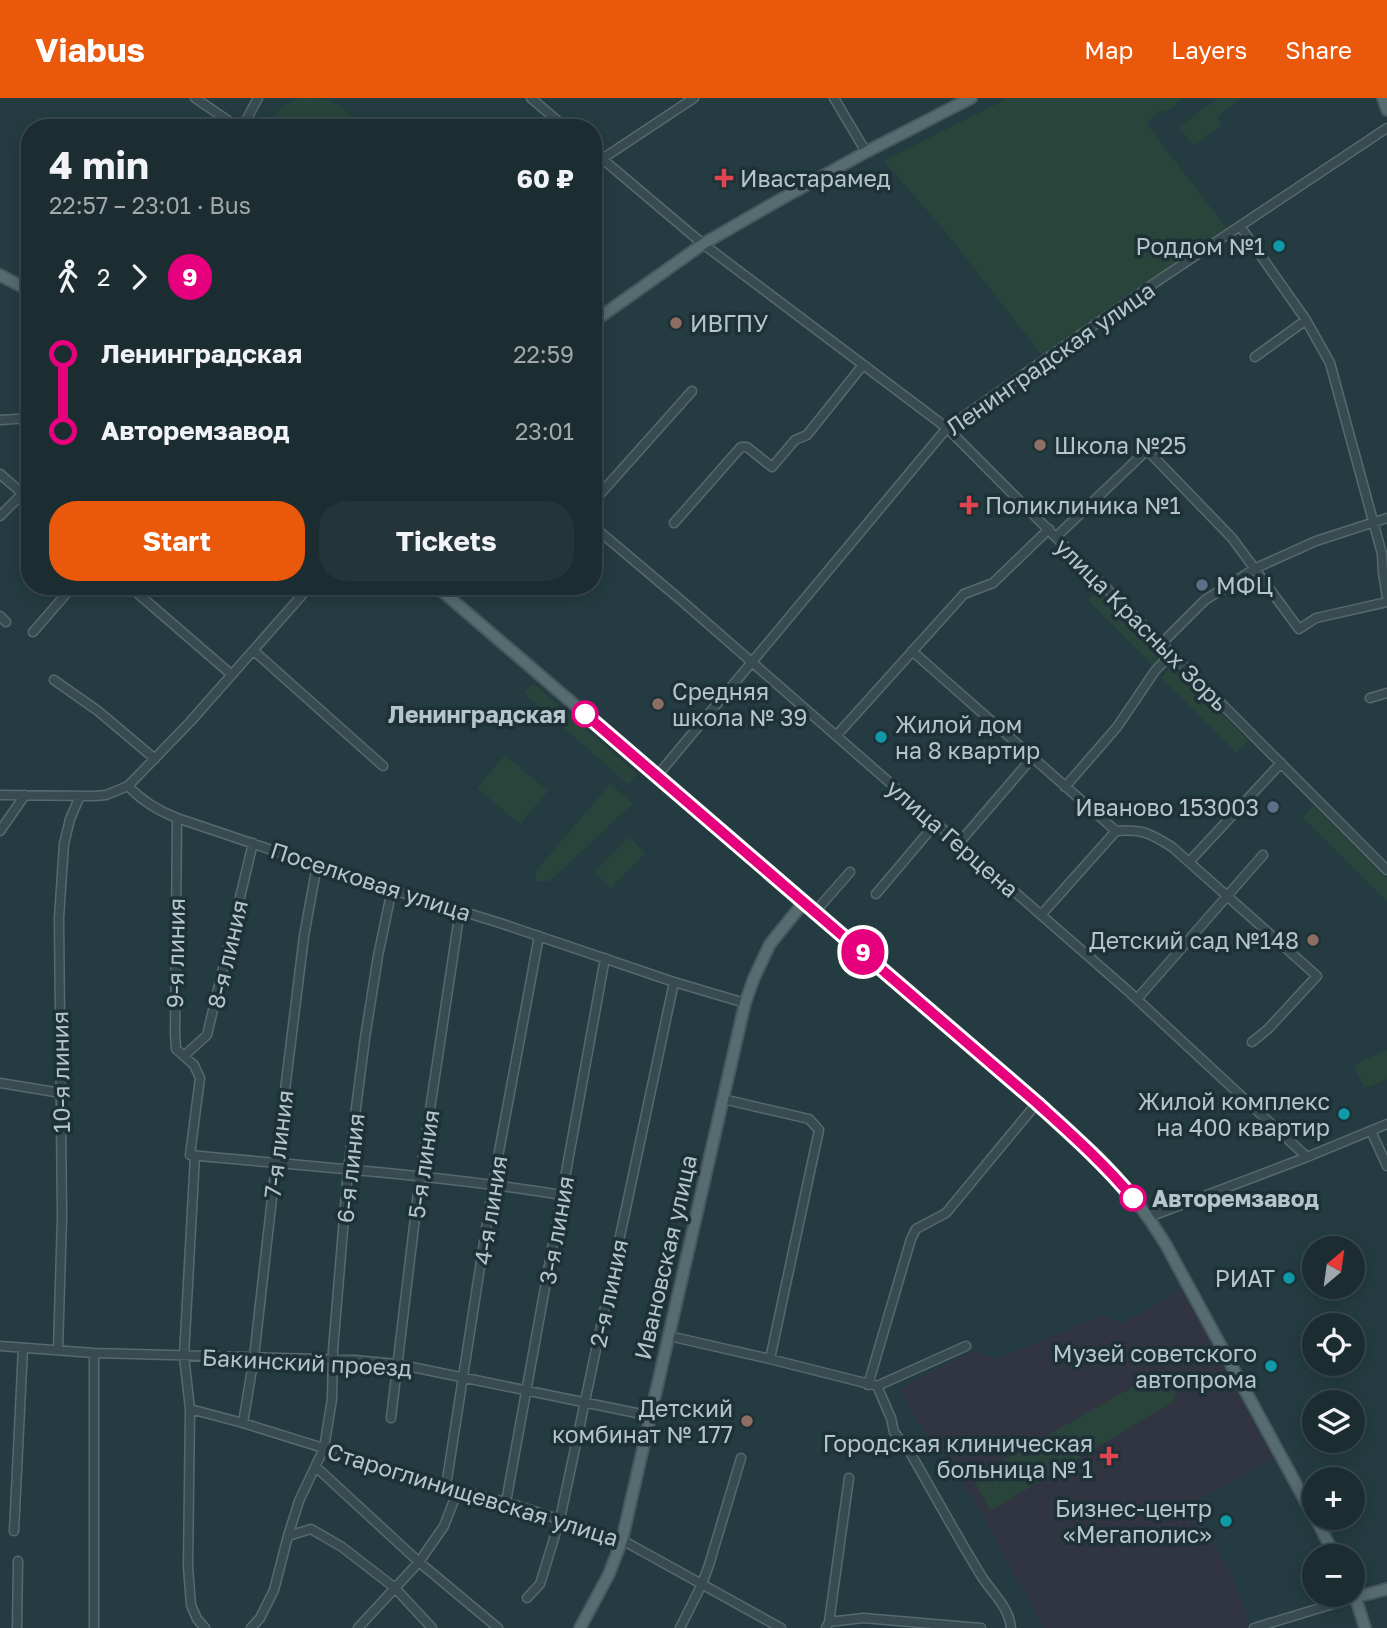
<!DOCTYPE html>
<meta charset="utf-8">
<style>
:root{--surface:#1b2d31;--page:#243539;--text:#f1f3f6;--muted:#a0a8ab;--line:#39494d;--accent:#ea580c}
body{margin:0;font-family:"Golos Text",sans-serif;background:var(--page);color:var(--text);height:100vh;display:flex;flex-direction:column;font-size:26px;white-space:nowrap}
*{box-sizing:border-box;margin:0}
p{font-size:23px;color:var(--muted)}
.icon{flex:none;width:38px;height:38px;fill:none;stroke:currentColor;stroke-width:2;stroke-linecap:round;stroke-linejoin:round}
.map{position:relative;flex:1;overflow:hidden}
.drawer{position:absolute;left:21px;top:21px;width:581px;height:476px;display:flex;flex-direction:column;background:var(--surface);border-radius:28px;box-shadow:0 4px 18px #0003,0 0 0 2px var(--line)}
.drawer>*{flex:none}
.badge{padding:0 14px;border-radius:23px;font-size:24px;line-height:46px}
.needle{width:46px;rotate:29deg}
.tools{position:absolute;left:1302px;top:1138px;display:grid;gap:14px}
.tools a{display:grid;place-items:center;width:63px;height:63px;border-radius:50%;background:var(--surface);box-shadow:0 4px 18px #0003,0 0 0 2px var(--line);font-size:35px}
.map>.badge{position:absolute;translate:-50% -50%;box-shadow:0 0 0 4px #fff}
.legs{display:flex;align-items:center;gap:10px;height:77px;padding:0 28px;font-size:23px}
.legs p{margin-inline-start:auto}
.headline{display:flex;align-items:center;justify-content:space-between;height:119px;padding:0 28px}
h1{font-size:38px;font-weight:700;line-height:52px}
.button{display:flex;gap:14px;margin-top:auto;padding:14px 28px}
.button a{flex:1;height:80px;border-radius:28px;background:var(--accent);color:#fff;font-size:28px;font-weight:700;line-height:80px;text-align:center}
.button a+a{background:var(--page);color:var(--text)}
ul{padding:0 28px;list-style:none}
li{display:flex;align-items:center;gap:24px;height:77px;font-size:26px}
li i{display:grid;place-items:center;width:10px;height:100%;margin:0 9px;background:currentColor}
li i::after{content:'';width:18px;height:18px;margin:-9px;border:5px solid;border-radius:50%;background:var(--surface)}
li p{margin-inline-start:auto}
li:first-child i{background:linear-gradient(#0000 50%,currentColor 0)}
li:last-child i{background:linear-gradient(currentColor 50%,#0000 0)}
header{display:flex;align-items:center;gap:42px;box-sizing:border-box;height:98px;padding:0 35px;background:var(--accent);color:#fff}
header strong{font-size:33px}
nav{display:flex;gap:38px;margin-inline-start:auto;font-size:24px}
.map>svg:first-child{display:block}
.medical{fill:#313541}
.green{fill:#28443b}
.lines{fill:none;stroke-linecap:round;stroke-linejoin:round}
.minor-casing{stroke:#56696e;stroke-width:11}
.major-casing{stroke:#45585d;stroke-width:14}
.minor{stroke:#384c50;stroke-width:8}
.major{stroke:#566c70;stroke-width:10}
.line-1-casing{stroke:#fff;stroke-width:16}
.line-1{stroke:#e6007e;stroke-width:10}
.health-dot{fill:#e0444e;stroke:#1d3136;stroke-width:2.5}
.culture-dot{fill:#0f9aa8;stroke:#1d3136;stroke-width:2.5}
.education-dot{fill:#8d6e63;stroke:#1d3136;stroke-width:2.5}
.service-dot{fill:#5c6f8a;stroke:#1d3136;stroke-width:2.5}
.stop-1-dot{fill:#fff;stroke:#e6007e;stroke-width:3.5}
.labels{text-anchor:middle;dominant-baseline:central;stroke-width:7;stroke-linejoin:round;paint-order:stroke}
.poi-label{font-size:23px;fill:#b5c6cb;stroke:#1d3136;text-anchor:end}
.street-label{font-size:23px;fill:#b5c6cb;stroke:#1d3136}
.stop-label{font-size:23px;font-weight:bold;fill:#b5c6cb;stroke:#1d3136;text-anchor:end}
</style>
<header>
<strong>Viabus</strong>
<nav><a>Map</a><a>Layers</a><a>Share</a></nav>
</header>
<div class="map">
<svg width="1387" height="1530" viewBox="0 0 1387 1530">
<rect width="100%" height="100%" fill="#243c41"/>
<path class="medical" d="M1183,1190L1273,1361L1193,1404L1234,1482L1251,1529L1247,1530H1044L971,1397L968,1398L944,1354L930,1344L899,1291L973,1253L997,1261L1100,1218L1124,1225Z"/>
<path class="green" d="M300,0C327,0 344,2 356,30H268C277,13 282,7 300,0Z
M1008,0H1184L1166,14L1162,11L1146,25L1230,135L1045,261L944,132L884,63Z
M1218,0H1242L1217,19L1222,27L1194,48L1179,29Z
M1100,491L1165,557L1153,568L1088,502Z
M1172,566L1248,642L1237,655L1162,580Z
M533,585L637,676L628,686L524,595Z
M505,657L548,693L520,726L477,690Z
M610,686L633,705L550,783H536V773Z
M1314,708L1387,781V803L1303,719Z
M629,739L645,755L611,790L594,774Z
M1387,952V981L1369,989L1363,987L1355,970L1359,964Z
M1157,1275H1166C1177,1284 1179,1291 1173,1304L990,1413L973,1380Z"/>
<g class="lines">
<defs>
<path id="minor" d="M195,0L239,30
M531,0L566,30
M834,0L866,54
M242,30L258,0
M593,53L703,146L947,330L1387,772
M602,61L694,0
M1240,128L1306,222L1330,265L1382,456L1383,475L1387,499
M1255,259L1306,222
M0,322L30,320
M0,376L30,402
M593,404L692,293
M0,418L22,396
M674,425L741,349H747L772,369L795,342L807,337L863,267
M593,428L683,504L1127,892L1307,1059
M1056,439L1147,352L1232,440L1299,531L1316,520L1387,504
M129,488L232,577
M0,518L6,524
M33,534L73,488
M1162,545L1205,502L1256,470L1316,443L1387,420
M254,553L383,668
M912,553L1116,733C1142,731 1150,735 1172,749L1317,878L1268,931L1252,944
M54,582L98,613L155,661
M1370,600L1387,595
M836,638L964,496L993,485L1049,431
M657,678L947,330L1159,182L1387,30
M128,688C142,703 159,713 177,720L364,783L503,826L674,884L745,905
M1065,689L1117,629L1155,573L1172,555
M0,697L94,698L106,697L128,688L190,624L310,488
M177,720L175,936L176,951L194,967L200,980L190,1057C314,1069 439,1077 562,1097
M0,733L25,697
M959,745L1032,660
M1189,764L1281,665
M876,796L936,725
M815,814L850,774
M1041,817L1116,733
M1137,901L1263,757
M184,958L207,937L253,745
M0,985L61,995
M723,1001L809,1021L819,1032L770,1261
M1371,1033L1387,1068
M195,1058L184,1258L190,1311L188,1469L191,1507L197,1521L205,1530
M1149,1119L1307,1059L1387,1026
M669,1238L770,1261L877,1288L966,1248
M0,1248L94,1255L354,1262L397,1266L651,1318
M58,1252L62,1119L59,820L64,746L70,721L80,698
M868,1287L911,1141L916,1131L946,1115L1037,1005
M877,1288L891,1320L894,1334L908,1351C933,1394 956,1437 982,1479C993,1496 1009,1509 1011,1530
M190,1311L243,1325L458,1392L506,1404L622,1442L781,1530
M391,1320L420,1078L460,812
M243,1325L254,1259L276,1065L304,838L317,767
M316,1369L419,1464L498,1530
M446,1388L493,1086L539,838
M506,1404L605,860
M14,1433L23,1250
M288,1438L311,1431L342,1449L395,1490L432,1530
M527,1500L540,1486L560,1421L674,884
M829,1524L863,1520L981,1530
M17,1530L18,1463
M94,1530V1255
M251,1530L260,1520L274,1492L288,1438L299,1403L324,1350L332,1301L333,1252L348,1072L365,940L378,858L392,791
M358,1530L419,1464L444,1428L458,1392
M680,1530L702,1486L709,1467L741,1360
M826,1530L829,1524L849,1380
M1254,1530L1356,1499"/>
<path id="major" d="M1383,0L1387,12
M0,177L30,193
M593,224L703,146L774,105L866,54L971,0
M436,488L963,940L1099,1060C1125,1087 1147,1115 1166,1147L1314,1419
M1315,1419L1335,1458
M1353,1491L1365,1530
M1356,1499L1387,1491
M580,1530L609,1476L622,1442L745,905L754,880L770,846L804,804"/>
</defs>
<use href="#minor" class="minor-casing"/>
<use href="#major" class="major-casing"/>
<use href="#minor" class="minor"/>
<use href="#major" class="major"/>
</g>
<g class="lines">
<defs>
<path id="line-1" d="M585,616L1037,1005C1071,1036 1104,1065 1133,1100"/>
</defs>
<use href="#line-1" class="line-1-casing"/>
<use href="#line-1" class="line-1"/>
</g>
<g class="health-dot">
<path d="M720.5 69.5h7v7h7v7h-7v7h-7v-7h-7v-7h7z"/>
<path d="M965.5 396.5h7v7h7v7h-7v7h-7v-7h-7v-7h7z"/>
<path d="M1105.5 1347.5h7v7h7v7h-7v7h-7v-7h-7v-7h7z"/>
</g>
<g class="culture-dot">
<circle cx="1279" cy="148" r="7"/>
<circle cx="881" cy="639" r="7"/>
<circle cx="1344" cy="1016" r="7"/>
<circle cx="1289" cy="1180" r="7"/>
<circle cx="1271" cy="1268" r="7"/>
<circle cx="1226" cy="1423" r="7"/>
</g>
<g class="education-dot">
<circle cx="676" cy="225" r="7"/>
<circle cx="1040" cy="347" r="7"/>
<circle cx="658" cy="606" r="7"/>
<circle cx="1313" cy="842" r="7"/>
<circle cx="747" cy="1323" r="7"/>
</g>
<g class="service-dot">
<circle cx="1202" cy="487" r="7"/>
<circle cx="1273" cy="709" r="7"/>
</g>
<g class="stop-1-dot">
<circle cx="585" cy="616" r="12"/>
<circle cx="1133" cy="1100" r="12"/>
</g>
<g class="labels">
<g class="poi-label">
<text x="740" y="80" text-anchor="start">Ивастарамед</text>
<text x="1265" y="148">Роддом №1</text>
<text x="690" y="225" text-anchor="start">ИВГПУ</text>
<text x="1054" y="347" text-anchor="start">Школа №25</text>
<text x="985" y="407" text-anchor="start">Поликлиника №1</text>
<text x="1216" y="487" text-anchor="start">МФЦ</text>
<text x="672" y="593" text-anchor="start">Средняя<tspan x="672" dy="26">школа № 39</tspan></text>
<text x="895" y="626" text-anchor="start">Жилой дом<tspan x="895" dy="26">на 8 квартир</tspan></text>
<text x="1259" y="709">Иваново 153003</text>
<text x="1299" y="842">Детский сад №148</text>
<text x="1330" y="1003">Жилой комплекс<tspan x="1330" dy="26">на 400 квартир</tspan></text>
<text x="1275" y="1180">РИАТ</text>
<text x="1257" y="1255">Музей советского<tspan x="1257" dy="26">автопрома</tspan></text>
<text x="733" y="1310">Детский<tspan x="733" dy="26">комбинат № 177</tspan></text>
<text x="1093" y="1345">Городская клиническая<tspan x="1093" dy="26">больница № 1</tspan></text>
<text x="1212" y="1410">Бизнес-центр<tspan x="1212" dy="26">«Мегаполис»</tspan></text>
</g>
<g class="street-label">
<text transform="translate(1050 260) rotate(-35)">Ленинградская улица</text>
<text transform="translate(1142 526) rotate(45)">улица Красных Зорь</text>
<text transform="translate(953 740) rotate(41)">улица Герцена</text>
<text transform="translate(371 783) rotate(18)">Поселковая улица</text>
<text transform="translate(175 855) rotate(-89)">9-я линия</text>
<text transform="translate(227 856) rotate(-77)">8-я линия</text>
<text transform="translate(60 974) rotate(-91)">10-я линия</text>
<text transform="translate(278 1046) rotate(-83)">7-я линия</text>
<text transform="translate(423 1066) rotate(-82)">5-я линия</text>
<text transform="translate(350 1070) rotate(-84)">6-я линия</text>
<text transform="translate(490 1112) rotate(-81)">4-я линия</text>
<text transform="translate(556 1132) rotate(-80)">3-я линия</text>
<text transform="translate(665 1159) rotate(-77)">Ивановская улица</text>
<text transform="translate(608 1195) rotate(-78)">2-я линия</text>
<text transform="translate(307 1264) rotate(3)">Бакинский проезд</text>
<text transform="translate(473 1396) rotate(17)">Староглинищевская улица</text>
</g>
<g class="stop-label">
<text x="566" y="616">Ленинградская</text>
<text x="1152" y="1100" text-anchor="start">Авторемзавод</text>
</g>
</g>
</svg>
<div class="tools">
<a><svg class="needle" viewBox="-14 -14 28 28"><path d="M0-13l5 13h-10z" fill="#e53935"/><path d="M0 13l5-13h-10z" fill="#a0a8ab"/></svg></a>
<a><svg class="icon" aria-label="locate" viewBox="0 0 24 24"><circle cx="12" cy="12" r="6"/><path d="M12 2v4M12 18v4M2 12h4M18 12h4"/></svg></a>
<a><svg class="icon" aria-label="layers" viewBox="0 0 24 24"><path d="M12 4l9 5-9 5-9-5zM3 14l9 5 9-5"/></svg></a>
<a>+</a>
<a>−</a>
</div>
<b class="badge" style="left:863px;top:854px;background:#e6007e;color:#fff">9</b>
<section class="drawer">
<div class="headline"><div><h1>4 min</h1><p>22:57 – 23:01 · Bus</p></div><b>60 ₽</b></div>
<div class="legs"><svg class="icon" aria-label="walk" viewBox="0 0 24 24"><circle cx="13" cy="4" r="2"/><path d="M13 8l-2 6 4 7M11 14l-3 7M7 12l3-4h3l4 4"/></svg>2<svg class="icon" aria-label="forward" viewBox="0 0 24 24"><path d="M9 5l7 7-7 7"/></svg><b class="badge" style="background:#e6007e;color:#fff">9</b></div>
<ul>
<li><i style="color:#e6007e"></i><b>Ленинградская</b><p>22:59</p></li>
<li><i style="color:#e6007e"></i><b>Авторемзавод</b><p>23:01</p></li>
</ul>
<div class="button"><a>Start</a><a>Tickets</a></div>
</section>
</div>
